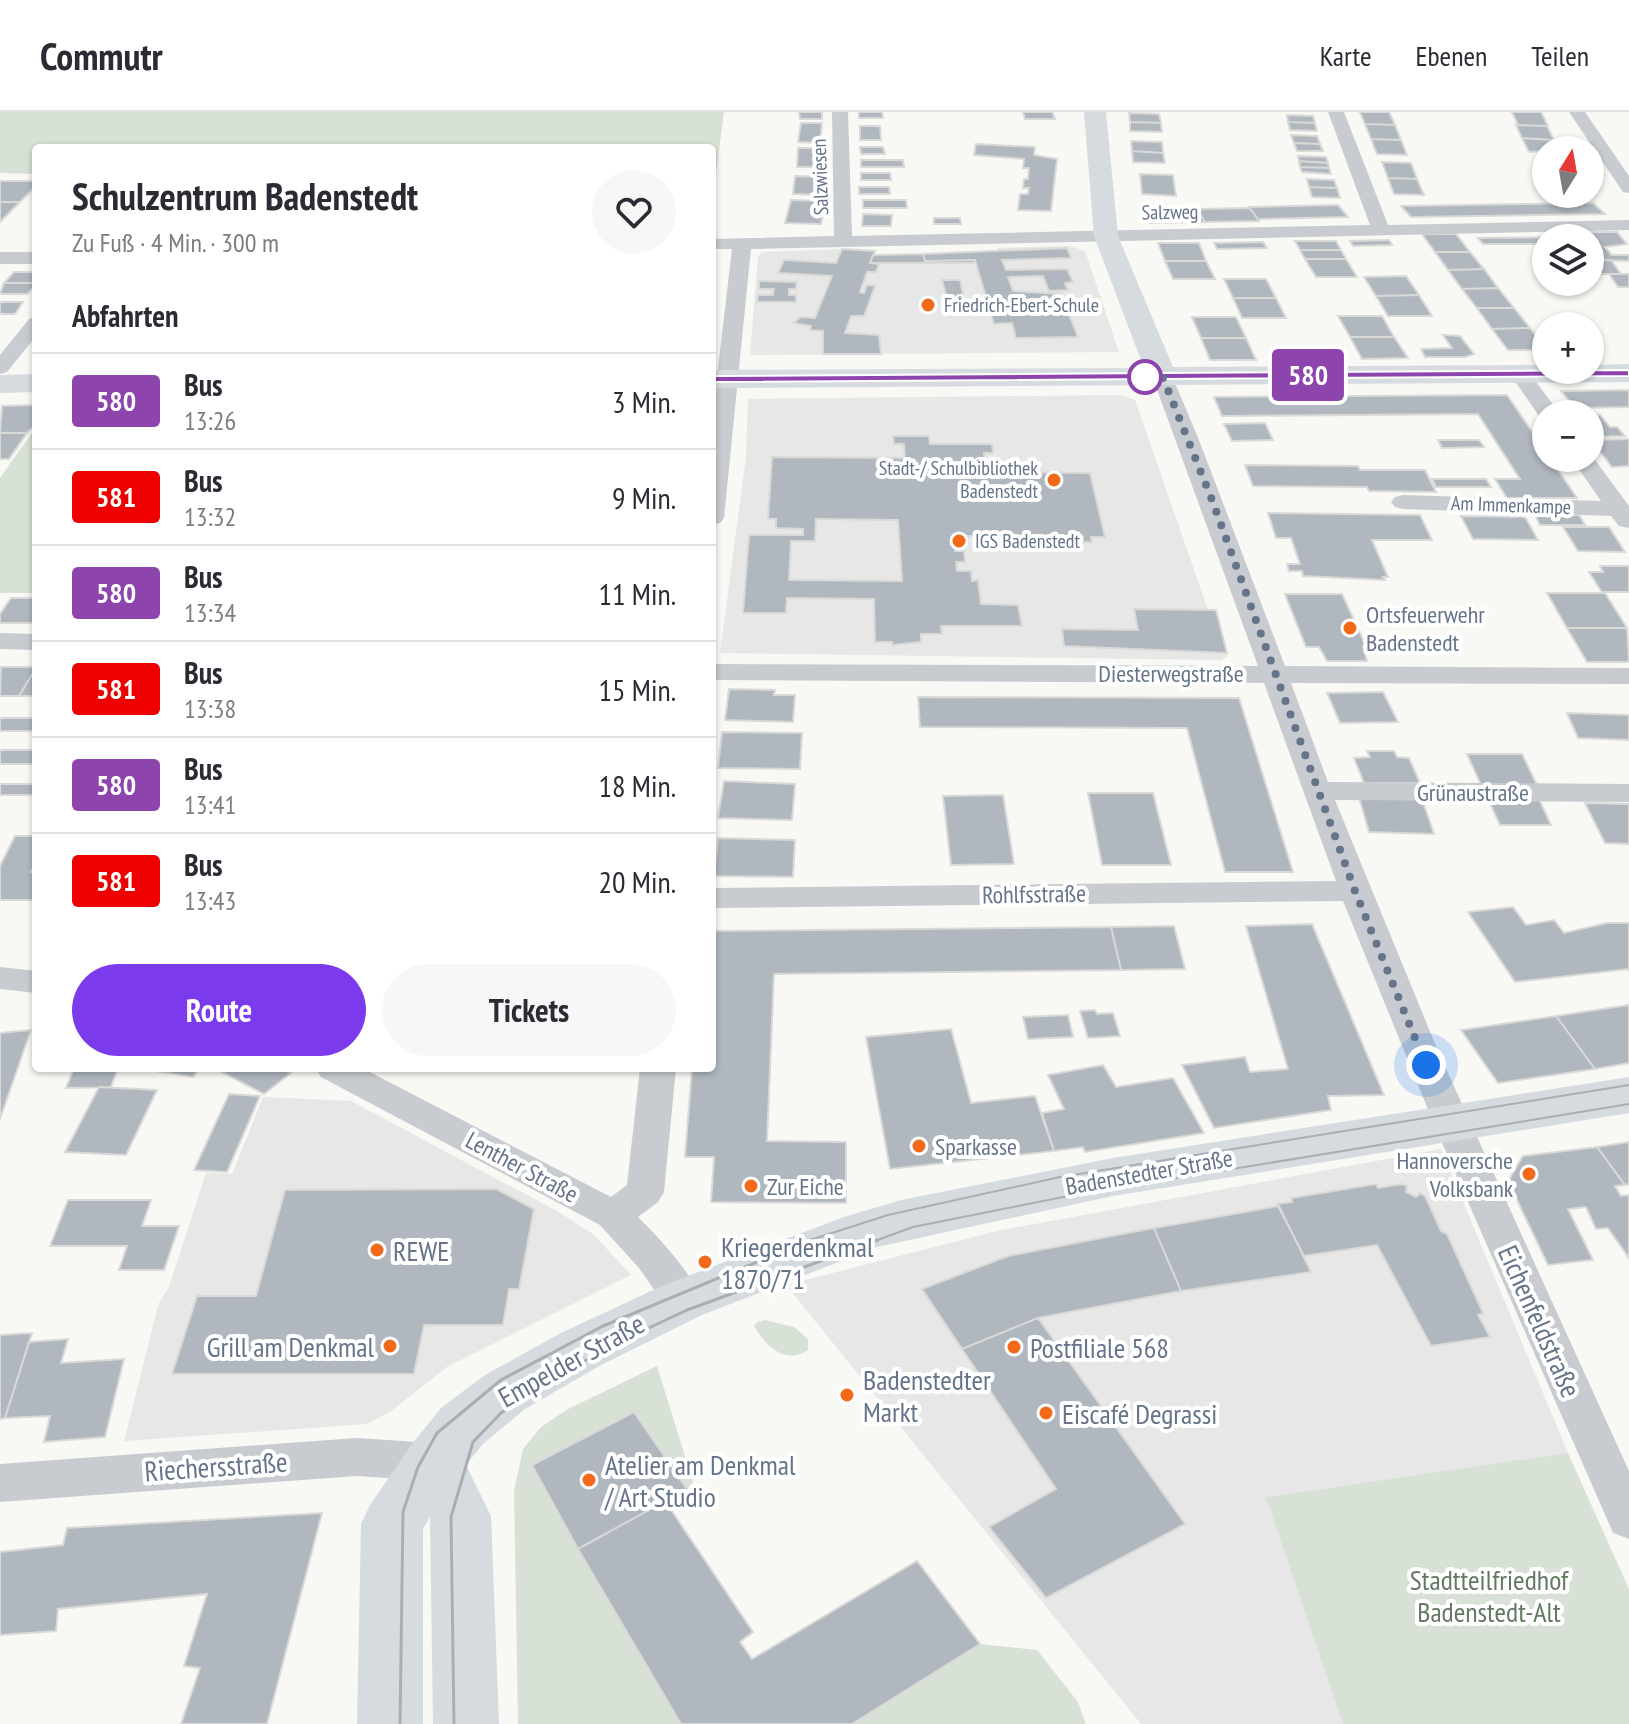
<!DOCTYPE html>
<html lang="de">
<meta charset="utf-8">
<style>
:root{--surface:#fff;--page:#f7f7f7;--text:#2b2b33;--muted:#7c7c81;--line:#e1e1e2;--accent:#7c3aed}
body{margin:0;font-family:"PT Sans Narrow",sans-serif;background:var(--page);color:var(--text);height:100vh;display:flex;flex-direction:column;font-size:30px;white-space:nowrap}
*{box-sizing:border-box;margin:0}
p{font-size:26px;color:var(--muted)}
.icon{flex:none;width:44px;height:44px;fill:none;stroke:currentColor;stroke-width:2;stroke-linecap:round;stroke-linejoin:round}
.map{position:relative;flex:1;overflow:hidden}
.details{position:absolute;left:32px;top:32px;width:684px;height:928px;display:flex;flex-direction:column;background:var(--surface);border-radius:8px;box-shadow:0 2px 6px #0004}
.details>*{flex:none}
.badge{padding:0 16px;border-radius:6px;font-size:28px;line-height:52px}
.needle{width:52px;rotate:11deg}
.buttons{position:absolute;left:1532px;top:24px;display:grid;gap:16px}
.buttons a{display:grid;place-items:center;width:72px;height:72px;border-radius:50%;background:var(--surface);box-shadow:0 2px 6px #0004;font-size:40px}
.you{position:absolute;width:40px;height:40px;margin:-20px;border:6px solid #fff;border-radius:50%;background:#1a73e8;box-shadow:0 0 0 12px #1a73e833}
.map>.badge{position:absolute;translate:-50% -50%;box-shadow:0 0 0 4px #fff}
h2{padding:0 40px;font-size:30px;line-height:72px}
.round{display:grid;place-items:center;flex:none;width:84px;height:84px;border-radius:42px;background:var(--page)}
.overview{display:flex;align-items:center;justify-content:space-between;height:136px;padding:0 40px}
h1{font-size:38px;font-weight:700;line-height:60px}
.button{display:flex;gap:16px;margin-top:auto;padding:16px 40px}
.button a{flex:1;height:92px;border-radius:48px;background:var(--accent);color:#fff;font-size:32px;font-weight:700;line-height:92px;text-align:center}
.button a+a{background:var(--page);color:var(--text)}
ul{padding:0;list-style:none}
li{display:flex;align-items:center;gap:24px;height:96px;padding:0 40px;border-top:2px solid var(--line)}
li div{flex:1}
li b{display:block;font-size:30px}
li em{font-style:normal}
li .badge{min-width:88px;font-weight:700;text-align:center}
header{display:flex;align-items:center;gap:48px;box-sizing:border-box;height:112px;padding:0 40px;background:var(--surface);border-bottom:2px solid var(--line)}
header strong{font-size:38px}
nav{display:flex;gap:44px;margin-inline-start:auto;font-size:28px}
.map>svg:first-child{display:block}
.built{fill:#e6e7e6}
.green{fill:#d8e1d6}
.building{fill:#b0b7bf;stroke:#d9dad7;stroke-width:2;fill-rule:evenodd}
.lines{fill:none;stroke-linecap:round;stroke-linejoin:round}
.street{fill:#c8cbcf;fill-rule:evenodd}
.secondary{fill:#d6dbe0;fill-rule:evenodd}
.tram-far1{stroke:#a9aeb5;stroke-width:2}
.tram{stroke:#a9aeb5;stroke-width:3}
.line{fill:#8e44ad;stroke:#fff;stroke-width:2}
.walk{stroke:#647489;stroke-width:8;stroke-dasharray:0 14.4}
.poi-dot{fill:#f3691a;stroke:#fff;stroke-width:3}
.stop-dot{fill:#fff;stroke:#8e44ad;stroke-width:4}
.labels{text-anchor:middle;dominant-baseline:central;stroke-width:8;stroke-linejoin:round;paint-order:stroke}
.far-street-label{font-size:20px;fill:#647489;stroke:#fff}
.far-poi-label{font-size:20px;fill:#647489;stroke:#fff;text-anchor:start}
.poi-label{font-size:24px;fill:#647489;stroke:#fff;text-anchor:start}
.street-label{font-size:24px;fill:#647489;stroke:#fff}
.near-poi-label{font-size:28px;fill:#647489;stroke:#fff;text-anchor:start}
.near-street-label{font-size:28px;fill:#647489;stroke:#fff}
.near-park-label{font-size:28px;fill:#627a60;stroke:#fff}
</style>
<header>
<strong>Commutr</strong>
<nav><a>Karte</a><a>Ebenen</a><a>Teilen</a></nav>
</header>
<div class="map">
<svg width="1629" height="1612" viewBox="0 0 1629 1612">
<rect width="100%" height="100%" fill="#f8f8f5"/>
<path class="built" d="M1070,134L1085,139L1119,240L750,243L758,145L762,140L842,137L875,139L874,143L999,140L997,136Z
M1121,283L1135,288L1208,498H1216L1227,544L1221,548L720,541L746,345L748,287Z
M263,985L351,989L557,1099L593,1122L631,1163L447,1255L391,1299L367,1312L124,1329L158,1193L169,1175L206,1061L232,1062Z
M1441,1037L1568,1341L1267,1385L1343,1612H1141L786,1173L997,1119Z"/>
<path class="green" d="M0,0H724L712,92V36H36V62L0,61Z
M36,315V481H0V366Z
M765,1208L794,1215L808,1227V1238C785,1254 765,1233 754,1214L757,1210Z
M657,1254L693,1370L687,1377L634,1300L681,1612H518L514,1379L523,1337L541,1315L568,1297Z
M1568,1341L1629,1477V1612H1343L1266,1385Z
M980,1532L1037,1538L1078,1590L1086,1612H852Z"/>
<path class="building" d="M799,0H822V7H800Z
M859,0H882L883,6H859Z
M1023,0H1052L1055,7H1025Z
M1360,0H1389L1395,13L1365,12Z
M1512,0H1541L1548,14L1518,13Z
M1129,1L1159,2L1161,11L1130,10Z
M1287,3L1313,4L1315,11L1288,10Z
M1130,10L1161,11L1162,20L1130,19Z
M1288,10L1315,11L1317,19L1290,18Z
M801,11H822L820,31L798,30Z
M1365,12L1395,13L1401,28L1371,27Z
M1516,13L1547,14L1554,28L1522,26Z
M860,14H880L881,28H860Z
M1291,23L1317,24L1320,32L1294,31Z
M1522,26L1554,28L1559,38L1529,40Z
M1371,27L1401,28L1407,43L1377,42Z
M1131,29L1162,30L1163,41L1132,39Z
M1294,31L1320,32L1323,39H1297Z
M976,32L1035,35L1034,43L1057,47L1051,99L1018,98L1020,82H1028L1029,76H1023L1024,67H1028L1029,56H1023L1024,47L974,43Z
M860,35H883L885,42H861Z
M798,36H821V55H797Z
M1132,39L1163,41L1165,51L1133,50Z
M1298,44L1326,45L1328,51L1299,49Z
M861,48H903L904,55H861Z
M1299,49L1328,51L1329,56L1300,55Z
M1382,50L1411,51L1417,67L1388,66Z
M1300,55L1329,56L1331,62L1302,60Z
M861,61H890L891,68H861Z
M1140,62L1173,63L1176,84L1142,82Z
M795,64L824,65L822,83L793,82Z
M1388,66L1417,67L1424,83L1394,82Z
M1307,67L1334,68L1337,76L1309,75Z
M0,69H36V74L20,90H0Z
M859,75H889L890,82H859Z
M1309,75L1337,76L1340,86L1312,85Z
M791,88L825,89L821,112L785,111Z
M863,88H906L907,96H863Z
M0,90H20L0,110Z
M1593,91L1605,102L1411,105L1401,94Z
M1338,93L1348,105L1258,107L1249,95Z
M1250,96L1259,109L1205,110L1197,97Z
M1143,98H1197L1205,110L1150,111Z
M863,102L892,103L891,114H862Z
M934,106H960L961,112H934Z
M1575,120H1617L1627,132L1605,135L1612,143H1629V149L1600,148L1590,137V126H1581Z
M1422,122H1456L1470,140H1435Z
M1569,125L1546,126V132H1483L1478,126Z
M1389,128L1392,133L1353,134L1350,129Z
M1295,129H1336L1341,138H1300Z
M1263,130L1267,136L1217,137L1214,131Z
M1158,131H1199L1206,149H1165Z
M1067,136L1071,146L1002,148L1006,158L1067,157L1073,170L1065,171L1068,178L1049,179L1043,164L1008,165L1013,179L1061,182L1078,225L1016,226L1012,211L994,212L975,148L925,149L923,142Z
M842,137L875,139L870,151L879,152L876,160H867L860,180L864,181L867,173L875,174L864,204H851L845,221L879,223L881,242H823V219L810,218L811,214L793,211L801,205L815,206L832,164L778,161L784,148L836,151Z
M1300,138H1341L1346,147H1305Z
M1435,140H1470L1484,157L1448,158Z
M923,142L925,149L975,148V151H870L873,143Z
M1305,147H1346L1357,165H1316Z
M1590,148H1611L1621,162H1596L1590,154Z
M1165,149H1206L1215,167H1173Z
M1484,157L1498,176L1462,177L1448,158Z
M14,160H36V171H4Z
M1609,162H1629V175H1618Z
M1406,164L1419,183L1376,184L1364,165Z
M1224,167H1266L1276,186H1233Z
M942,168H960L965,192L949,193Z
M759,169L797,170L796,177H789V183H796V190H757L758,183H773L774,177H759Z
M4,171H36V173L27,182H0Z
M1498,176L1514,196H1477L1462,177Z
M1419,183L1432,204H1388L1376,184Z
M1233,186H1276L1286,206H1242Z
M0,190H23L15,202H0Z
M1477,196H1514L1530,216L1492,217Z
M1338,204H1382L1394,225H1350Z
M1192,205H1236L1246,226H1201Z
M1530,216L1546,238H1508L1492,217Z
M1443,223L1460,224L1474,242L1465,245H1425L1421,237L1452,236Z
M1350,225H1394L1408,246L1362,247Z
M1201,226H1246L1256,248H1210Z
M1629,278V295L1575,296L1561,279Z
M1507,283L1546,340V346H1550L1577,386H1507L1495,367H1520L1478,302L1222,304L1214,285Z
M36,293V312L27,321H0L2,294Z
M1590,303H1600L1610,315H1617L1625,324L1594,325L1590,319Z
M1265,311L1273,328L1232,329L1224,312Z
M0,321H27L9,347H0Z
M893,324H929L930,332H992L993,341H984L987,360L1090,361L1105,425H1091L1092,430H1070L1069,425L967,424L968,431H954L955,439H964L965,450H956L957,459H971L972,469L978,468L981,492L1018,493L1022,514H941L942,522H921V530L892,533V530H875L874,487L787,486L786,501H743L749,423H803V417L776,416V407H768L772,345L905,346L904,332H894ZM816,407L898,408L902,469L789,468L791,429H815Z
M1629,327V354L1612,355L1591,328Z
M1438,328H1479L1484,335L1442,336Z
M1245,353L1358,354L1360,358H1425L1436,380L1369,379L1367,375L1253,374Z
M1432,367H1486L1491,375H1436Z
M1268,401L1420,403L1432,428H1372L1388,465H1383L1385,468L1303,464L1302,459H1289L1287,452H1300L1291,426H1276Z
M1535,403H1579L1585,413H1540Z
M1461,404L1525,405L1538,428L1473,427Z
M1563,415H1609L1625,440L1578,439Z
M1600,454H1629V480H1602L1589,460H1603Z
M1547,481H1605L1627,516H1567Z
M1285,482H1342L1366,534H1363L1367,549H1327L1319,535H1306Z
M11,486H36V511H0V502Z
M1134,497L1216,498L1227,541L1064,534L1062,517L1138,518Z
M1567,516H1627L1629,550H1587Z
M1,555H36V556L19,584H0Z
M36,556V584H19Z
M729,577L775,578L774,583H795L793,610L725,608Z
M1383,580L1398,610L1340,611L1327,581Z
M918,585L1239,586L1293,760H1225L1187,616L920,615Z
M1567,601L1629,603V628L1578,626Z
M0,606H36V619H0Z
M722,620L802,621L800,657L718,656Z
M0,638H36V652H0Z
M1367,639H1394L1397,645L1409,646L1420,671H1364L1354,646L1370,645Z
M1467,642H1522L1537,673H1481Z
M724,669L795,672L792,708L718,706Z
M0,672H36V683H0Z
M1088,681H1153L1171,753H1102Z
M1358,682L1421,684L1434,722L1369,720Z
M1003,683L1014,752L951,753L943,684Z
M1488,687H1539L1551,713H1500Z
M1585,691L1629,692V732L1605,731Z
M15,724H36V750L31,760H36V788H0V754Z
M718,726L795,728L793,765L714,764Z
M1513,795L1526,813L1554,808L1564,821L1607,811H1629V859L1628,857L1515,870L1468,800Z
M1312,812L1384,983L1328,984L1331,998L1214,1016L1182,953L1245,945L1250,960L1288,957L1246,814Z
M1174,814L1185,857L1121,858L1111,815Z
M1111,815L1121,858L774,862L767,1029L846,1030V1091L711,1090L714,1045H685L692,956H712V819Z
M1629,893V951L1595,957L1556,904Z
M1095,898L1097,902L1113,901L1120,924L1088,926L1080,899Z
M1068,903L1073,925L1028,927L1023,905Z
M1556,904L1595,957L1498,971L1461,918Z
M951,917L971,991L1035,984L1054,1039L890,1057L866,925Z
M31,918L0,1007V921Z
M1103,953L1116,975L1173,966L1204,1021L1085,1040L1083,1035L1054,1039L1042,1001L1064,997L1048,963Z
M74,956H118L111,975L66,976Z
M137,956H200L193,965Z
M214,956H281L291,961L264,982Z
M99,975L157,978L126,1043L65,1040Z
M229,982L260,984L227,1060L194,1058Z
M1629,1030V1072L1625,1073L1597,1035Z
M1597,1035L1625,1073L1615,1074L1621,1084L1629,1083V1146L1608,1116L1596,1117L1586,1095L1568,1097L1593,1148L1548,1153L1508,1069L1523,1044Z
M1376,1072L1378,1076L1402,1072L1407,1074L1406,1080L1416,1085L1420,1081L1425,1084L1441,1119L1447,1122L1483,1201L1478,1203L1490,1225L1431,1234L1377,1133L1304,1144L1277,1092L1292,1090L1291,1086Z
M496,1077L534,1097L519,1177H509L503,1213H424L414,1262H172L197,1184H256L285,1078Z
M68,1088H151L142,1114H179L164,1158H119L127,1134H50Z
M1279,1094L1311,1160L1181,1179L1154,1116Z
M1154,1116L1181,1179L1038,1206L962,1237L922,1177L1008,1144Z
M1038,1206L1185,1412L1046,1486L989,1415L1056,1377L962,1237Z
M32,1221L5,1306L0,1307V1223Z
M68,1227L61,1251L124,1247L105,1325L44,1330L50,1304L5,1306L29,1230Z
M634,1300L687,1377L578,1437L532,1353Z
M665,1389L753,1520L740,1530L752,1547L917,1449L980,1532L852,1612H681L578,1437Z
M322,1401L267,1612H181L200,1556L184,1554L207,1482L58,1497L56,1519L0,1523V1440L63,1433L67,1416Z"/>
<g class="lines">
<path class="street" d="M832,0H848L852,124L1370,113L1328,0H1344L1388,113L1629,108V118L751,137L724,406L720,411L712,413V307L732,137H712V127L834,124Z
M1569,0H1585L1629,64V81L1623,80Z
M0,140H36V152H0Z
M36,205V224L7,260L0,262V243L29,207Z
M1520,256L1527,258L1560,302H1546V308L1541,307L1510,262Z
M1162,258L1172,264L1199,328L1285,554L1629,556V572L1291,571L1328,670L1629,672V690L1335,688L1438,939L1629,1359V1427L1613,1421L1607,1407L1436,1017L1343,789L712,796V776L1336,769L1264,571L712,568V552L1258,554L1152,264Z
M1590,341L1629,394V416L1619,414L1611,404L1403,397L1395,395L1391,390L1395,385L1403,383L1601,389L1571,346H1590Z
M0,521L36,522V538L0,537Z
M0,855L36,859V881L0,877Z
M315,956H362L611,1085L627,1073L640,956H676L664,1080L658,1090L638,1105C663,1130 687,1156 703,1188L697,1199L683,1204L669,1199L639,1156L600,1113L321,965Z
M357,1326L433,1331L448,1337L455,1350L448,1363L433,1369L357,1364L0,1390V1352Z"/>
<path class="secondary" d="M1084,0H1106L1118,124L1173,255L1546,253V258H1590V253L1629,252V270L712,276V258L1144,256L1094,124Z
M36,262V280L0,281V263Z
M1629,965V1001L1113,1084L877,1135L702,1203L601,1253L525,1297L483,1332L466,1353L491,1404L499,1612H433L430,1405L423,1417V1612H357L361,1412L370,1393L412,1332L441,1296L485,1263L561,1221L664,1173L844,1105L901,1088L1113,1046Z"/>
<path class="tram-far1" d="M804,1130L888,1103L1060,1065L1629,973
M872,1130L913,1115L1068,1084L1629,992"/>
<path class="tram" d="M400,1612L403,1400L418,1355L437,1321L501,1268L603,1214L810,1128
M454,1612L451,1405L473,1330L501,1301L604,1237L687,1198L878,1128"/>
</g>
<path class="line" d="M1629,258V264L712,270L707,267L712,264Z"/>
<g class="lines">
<path class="walk" d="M1145,265H1133L1162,264L1168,278L1212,388L1355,779L1426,953"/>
</g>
<g class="poi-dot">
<circle cx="928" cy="193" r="8"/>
<circle cx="1054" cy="368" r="8"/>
<circle cx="959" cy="429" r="8"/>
<circle cx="1350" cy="516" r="8"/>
<circle cx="919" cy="1034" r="8"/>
<circle cx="1529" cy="1062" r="8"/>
<circle cx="751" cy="1074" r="8"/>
<circle cx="377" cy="1138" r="8"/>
<circle cx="705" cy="1150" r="8"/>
<circle cx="390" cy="1234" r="8"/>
<circle cx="1014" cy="1235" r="8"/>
<circle cx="847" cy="1283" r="8"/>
<circle cx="1046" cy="1301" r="8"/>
<circle cx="589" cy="1368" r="8"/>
</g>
<circle class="stop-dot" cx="1145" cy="265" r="16"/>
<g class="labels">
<g class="far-street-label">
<text transform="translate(820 65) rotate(-92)">Salzwiesen</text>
<text transform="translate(1170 100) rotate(-1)">Salzweg</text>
<text transform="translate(1511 393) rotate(2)">Am Immenkampe</text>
</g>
<g class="far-poi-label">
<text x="944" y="193">Friedrich-Ebert-Schule</text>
<text x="1038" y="356" text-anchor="end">Stadt-/ Schulbibliothek<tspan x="1038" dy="23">Badenstedt</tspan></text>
<text x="975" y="429">IGS Badenstedt</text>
</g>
<g class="poi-label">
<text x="1366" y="502">Ortsfeuerwehr<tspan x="1366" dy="28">Badenstedt</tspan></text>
<text x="935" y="1034">Sparkasse</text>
<text x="1513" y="1048" text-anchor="end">Hannoversche<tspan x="1513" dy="28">Volksbank</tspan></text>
<text x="767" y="1074">Zur Eiche</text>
</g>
<g class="street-label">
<text x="1171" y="561">Diesterwegstraße</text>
<text x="1473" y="680">Grünaustraße</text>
<text transform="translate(1034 782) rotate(-1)">Rohlfsstraße</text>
<text transform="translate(522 1055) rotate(28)">Lenther Straße</text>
<text transform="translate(1149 1060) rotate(-10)">Badenstedter Straße</text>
</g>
<g class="near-poi-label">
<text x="721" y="1134">Kriegerdenkmal<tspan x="721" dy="32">1870/71</tspan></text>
<text x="393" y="1138">REWE</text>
<text x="374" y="1234" text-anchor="end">Grill am Denkmal</text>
<text x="1030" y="1235">Postfiliale 568</text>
<text x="863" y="1267">Badenstedter<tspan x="863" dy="32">Markt</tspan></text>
<text x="1062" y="1301">Eiscafé Degrassi</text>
<text x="605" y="1352">Atelier am Denkmal<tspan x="605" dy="32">/ Art Studio</tspan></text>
</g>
<g class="near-street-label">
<text transform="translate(1540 1209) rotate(66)">Eichenfeldstraße</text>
<text transform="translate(571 1248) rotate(-29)">Empelder Straße</text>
<text transform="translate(216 1354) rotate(-4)">Riechersstraße</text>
</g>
<g class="near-park-label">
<text x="1489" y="1467">Stadtteilfriedhof<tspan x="1489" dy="32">Badenstedt-Alt</tspan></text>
</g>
</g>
</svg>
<div class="buttons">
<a><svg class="needle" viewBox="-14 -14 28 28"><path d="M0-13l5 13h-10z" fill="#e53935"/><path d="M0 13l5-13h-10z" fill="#7c7c81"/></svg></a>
<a><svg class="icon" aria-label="layers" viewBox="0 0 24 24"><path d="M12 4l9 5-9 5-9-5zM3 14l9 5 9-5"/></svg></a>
<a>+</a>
<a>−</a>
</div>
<div class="you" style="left:1426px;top:953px"></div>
<b class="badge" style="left:1308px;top:263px;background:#8e44ad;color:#fff">580</b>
<section class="details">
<div class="overview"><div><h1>Schulzentrum Badenstedt</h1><p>Zu Fuß · 4 Min. · 300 m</p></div><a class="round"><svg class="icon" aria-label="heart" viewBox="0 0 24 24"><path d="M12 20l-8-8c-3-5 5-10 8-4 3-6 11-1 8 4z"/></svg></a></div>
<h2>Abfahrten</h2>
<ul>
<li><span class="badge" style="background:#8e44ad;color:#fff">580</span><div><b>Bus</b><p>13:26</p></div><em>3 Min.</em></li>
<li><span class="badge" style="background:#e00;color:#fff">581</span><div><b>Bus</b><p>13:32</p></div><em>9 Min.</em></li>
<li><span class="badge" style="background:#8e44ad;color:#fff">580</span><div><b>Bus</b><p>13:34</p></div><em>11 Min.</em></li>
<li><span class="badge" style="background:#e00;color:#fff">581</span><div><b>Bus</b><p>13:38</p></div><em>15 Min.</em></li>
<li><span class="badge" style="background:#8e44ad;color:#fff">580</span><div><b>Bus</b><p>13:41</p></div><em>18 Min.</em></li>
<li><span class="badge" style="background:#e00;color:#fff">581</span><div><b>Bus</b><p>13:43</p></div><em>20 Min.</em></li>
</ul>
<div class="button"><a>Route</a><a>Tickets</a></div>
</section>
</div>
